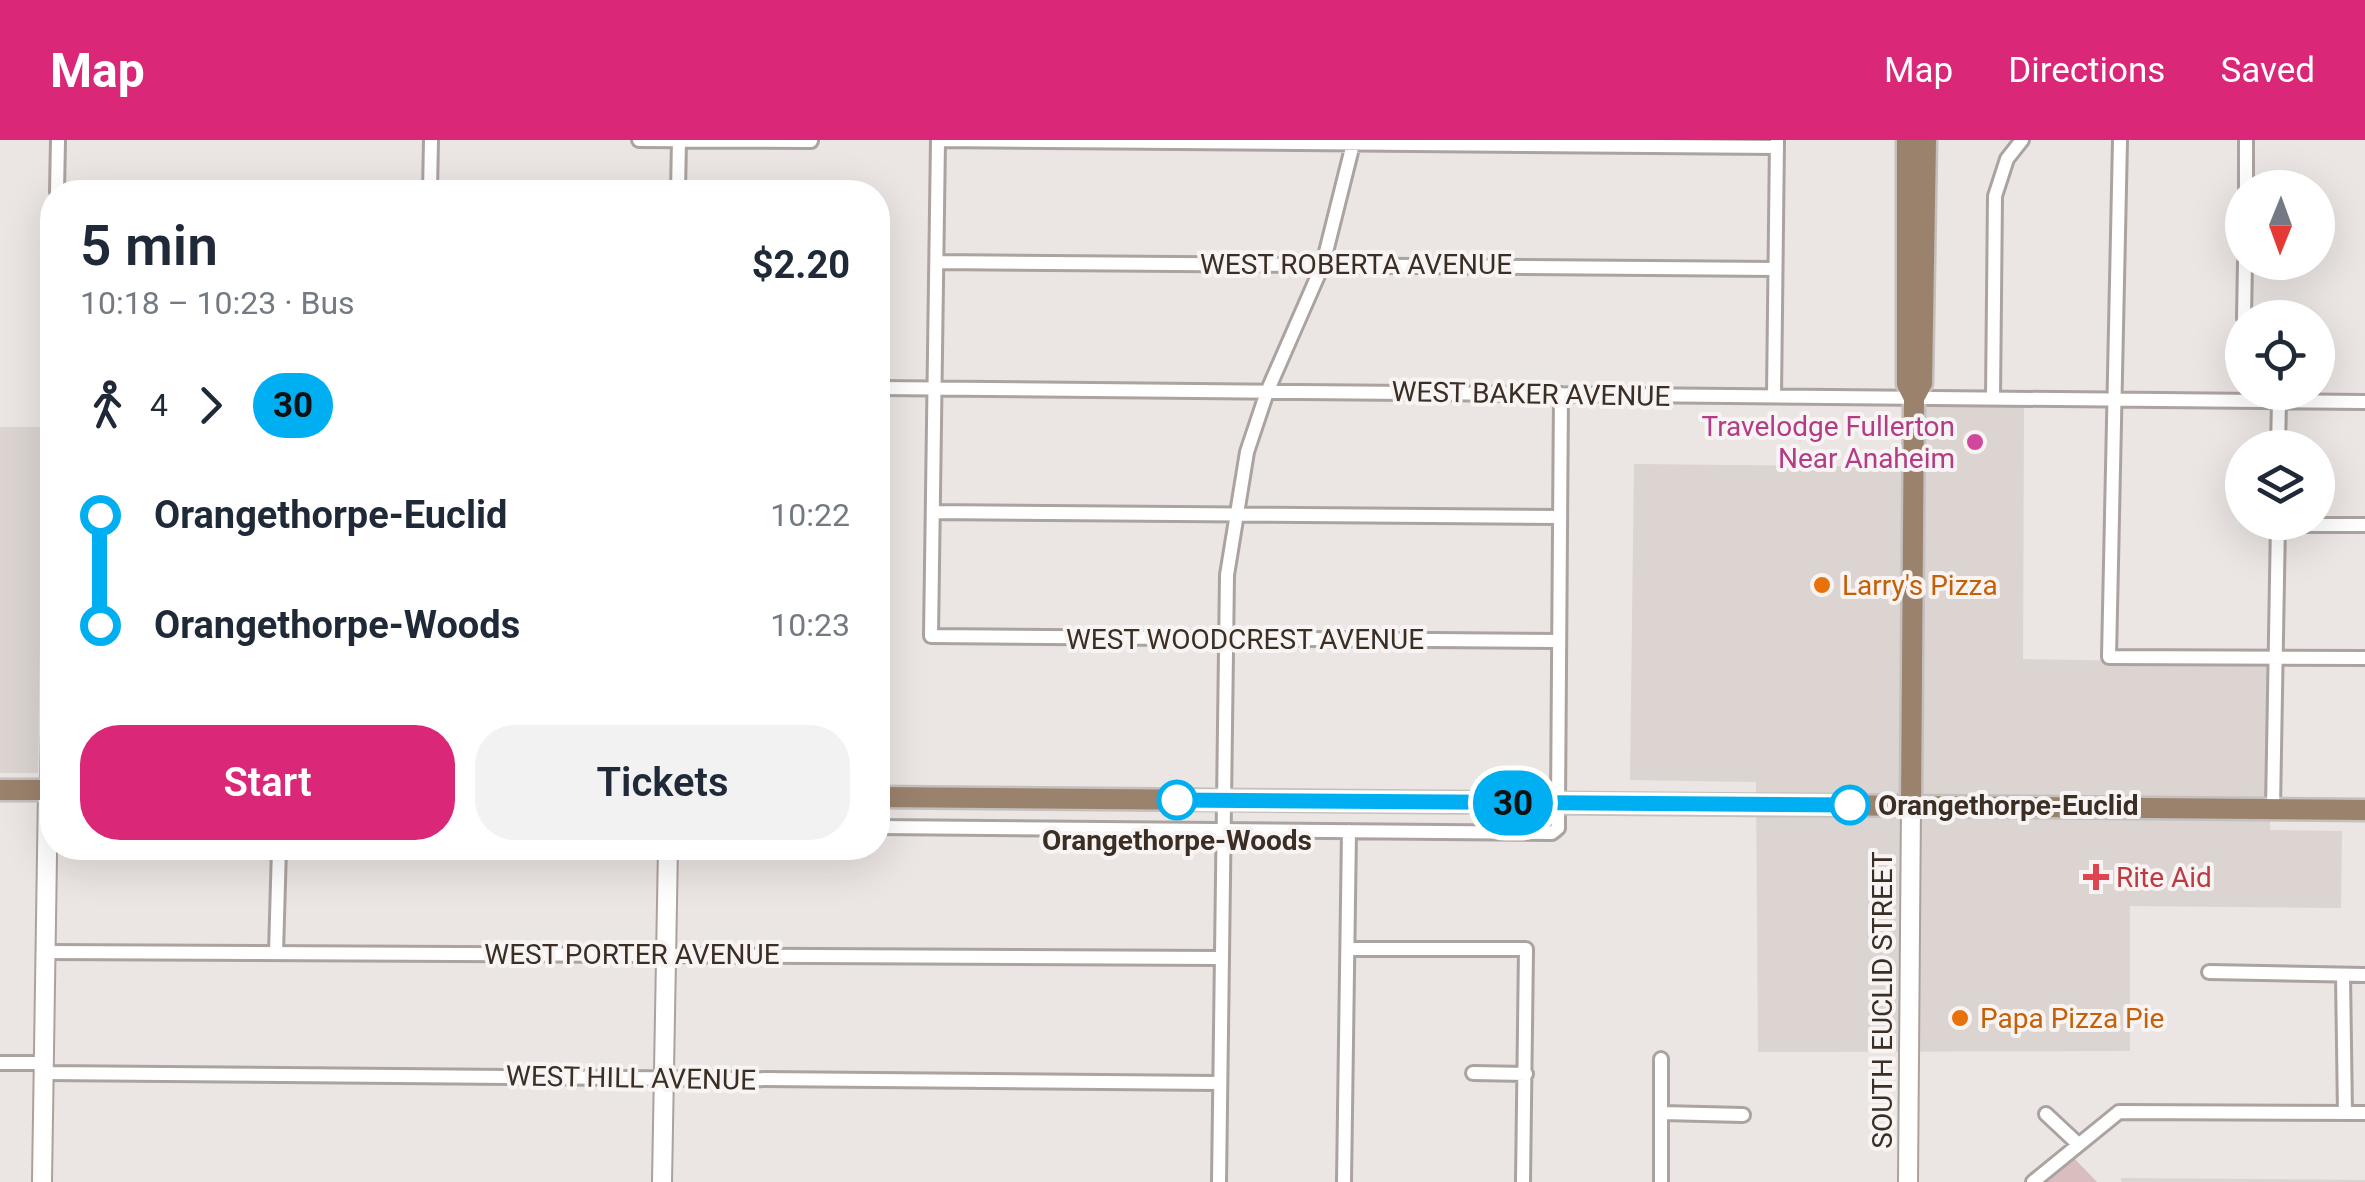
<!DOCTYPE html>
<meta charset="utf-8">
<style>
:root{--surface:#fff;--page:#f2f2f3;--text:#1f2937;--muted:#747a83;--accent:#db2777}
body{margin:0;font-family:Roboto,sans-serif;background:var(--page);color:var(--text);height:100vh;display:flex;flex-direction:column;font-size:38px;white-space:nowrap}
*{box-sizing:border-box;margin:0}
p{font-size:32px;color:var(--muted)}
.icon{flex:none;width:55px;height:55px;fill:none;stroke:currentColor;stroke-width:2;stroke-linecap:round;stroke-linejoin:round}
.map{position:relative;flex:1;overflow:hidden}
.sheet{position:absolute;left:40px;top:40px;width:850px;height:680px;display:flex;flex-direction:column;background:var(--surface);border-radius:40px;box-shadow:0 10px 40px #0002}
.sheet>*{flex:none}
.badge{padding:0 20px;border-radius:32px;font-size:35px;line-height:65px}
.needle{width:65px;rotate:181deg}
.controls{position:absolute;left:2225px;top:30px;display:grid;gap:20px}
.controls a{display:grid;place-items:center;width:110px;height:110px;border-radius:50%;background:var(--surface);box-shadow:0 10px 40px #0002;font-size:50px}
.map>.badge{position:absolute;translate:-50% -50%;box-shadow:0 0 0 5px #fff}
.legs{display:flex;align-items:center;gap:15px;height:110px;padding:0 40px;font-size:32px}
.legs p{margin-inline-start:auto}
.head{display:flex;align-items:center;justify-content:space-between;height:170px;padding:0 40px}
h1{font-size:55px;font-weight:600;line-height:75px}
.button{display:flex;gap:20px;margin-top:auto;padding:20px 40px}
.button a{flex:1;height:115px;border-radius:40px;background:var(--accent);color:#fff;font-size:40px;font-weight:600;line-height:115px;text-align:center}
.button a+a{background:var(--page);color:var(--text)}
ul{padding:0 40px;list-style:none}
li{display:flex;align-items:center;gap:35px;height:110px;font-size:38px}
li i{display:grid;place-items:center;width:15px;height:100%;margin:0 12px;background:currentColor}
li i::after{content:'';width:25px;height:25px;margin:-12px;border:8px solid;border-radius:50%;background:var(--surface)}
li p{margin-inline-start:auto}
li:first-child i{background:linear-gradient(#0000 50%,currentColor 0)}
li:last-child i{background:linear-gradient(currentColor 50%,#0000 0)}
header{display:flex;align-items:center;gap:60px;box-sizing:border-box;height:140px;padding:0 50px;background:var(--accent);color:#fff}
header strong{font-size:48px}
nav{display:flex;gap:55px;margin-inline-start:auto;font-size:35px}
.map>svg:first-child{display:block}
.built{fill:#dbd4d1}
.green{fill:#dabebf}
.lines{fill:none;stroke-linecap:round;stroke-linejoin:round}
.street-casing{stroke:#aba39f;stroke-width:18}
.secondary-casing{stroke:#aca19b;stroke-width:22}
.primary-casing{stroke:#c4c0be;stroke-width:25}
.street{stroke:#fff;stroke-width:12}
.secondary{stroke:#fff;stroke-width:18}
.primary{stroke:#9b826d;stroke-width:20}
.line-1-casing{stroke:#fff;stroke-width:22}
.line-1{stroke:#00aff2;stroke-width:15}
.hotel-dot{fill:#d1479c;stroke:#f8f4f3;stroke-width:4}
.food-dot{fill:#e8710a;stroke:#f8f4f3;stroke-width:4}
.stop-1-dot{fill:#fff;stroke:#00aff2;stroke-width:5}
.health-dot{fill:#e0444e;stroke:#f8f4f3;stroke-width:4}
.labels{text-anchor:middle;dominant-baseline:central;stroke-width:8;stroke-linejoin:round;paint-order:stroke}
.street-label{font-size:28px;fill:#3a2e25;stroke:#f8f4f3}
.hotel-label{font-size:28px;fill:#b23c85;stroke:#f8f4f3;text-anchor:end}
.food-label{font-size:28px;fill:#c56008;stroke:#f8f4f3;text-anchor:start}
.stop-label{font-size:28px;font-weight:bold;fill:#3a2e25;stroke:#f8f4f3;text-anchor:start}
.health-label{font-size:28px;fill:#be3a42;stroke:#f8f4f3;text-anchor:start}
</style>
<header>
<strong>Map</strong>
<nav><a>Map</a><a>Directions</a><a>Saved</a></nav>
</header>
<div class="map">
<svg width="2365" height="1042" viewBox="0 0 2365 1042">
<rect width="100%" height="100%" fill="#ebe5e3"/>
<path class="built" d="M2024,265L2023,519L2270,523V690L2342,691L2341,768L2130,766V911L1758,912L1756,642L1630,640L1634,324L1925,327L1926,266Z
M0,287H43L38,633H0Z
M2121,1038L2365,1040V1042H2121Z"/>
<path class="green" d="M2071,1015L2097,1042H2042Z"/>
<g class="lines">
<defs>
<path id="street" d="M639,0L811,1
M938,0L931,496L1559,501
M938,0L1777,7
M2120,0L2109,517L2365,518
M2246,48V0
M57,52L58,0
M430,52L431,0
M678,52L679,0
M937,122L1775,129
M2244,178L2245,122
M878,248L2365,262
M1774,256L1777,0
M1993,258L1995,56L2007,19L2022,0
M2278,308L2279,261
M933,372L1560,377
M2278,385H2365
M48,650L52,411
M2273,668L2278,382
M878,687L1552,693L1558,688V664L1561,254
M1349,809H1526L1523,1042
M46,812L1219,818
M276,813L279,708
M2209,832L2365,835
M2343,835L2345,973
M0,923H45
M45,933L1218,943
M1473,933L1526,934
M1662,973L1743,975
M2046,974L2077,1003
M1219,1042L1227,435L1247,312L1267,252L1323,124L1354,0
M1344,1042L1349,691
M1661,1042V919
M2033,1042L2119,972L2365,973"/>
<path id="secondary" d="M42,1042L48,650
M662,1042L668,708
M1908,1042L1911,665"/>
<path id="primary" d="M1907,0V244L1914,258
M0,650H52
M878,657L2365,670
M1911,665L1914,258L1922,243L1926,0"/>
</defs>
<use href="#street" class="street-casing"/>
<use href="#secondary" class="secondary-casing"/>
<use href="#primary" class="primary-casing"/>
<use href="#street" class="street"/>
<use href="#secondary" class="secondary"/>
<use href="#primary" class="primary"/>
</g>
<g class="lines">
<defs>
<path id="line-1" d="M1177,660L1850,665"/>
</defs>
<use href="#line-1" class="line-1-casing"/>
<use href="#line-1" class="line-1"/>
</g>
<circle class="hotel-dot" cx="1975" cy="302" r="10"/>
<g class="food-dot">
<circle cx="1822" cy="445" r="10"/>
<circle cx="1960" cy="878" r="10"/>
</g>
<g class="stop-1-dot">
<circle cx="1177" cy="660" r="18"/>
<circle cx="1850" cy="665" r="18"/>
</g>
<path class="health-dot" d="M2091 722h10v10h10v10h-10v10h-10v-10h-10v-10h10z"/>
<g class="labels">
<g class="street-label">
<text x="1356" y="124">WEST ROBERTA AVENUE</text>
<text transform="translate(1531 254) rotate(1)">WEST BAKER AVENUE</text>
<text x="1245" y="499">WEST WOODCREST AVENUE</text>
<text x="632" y="814">WEST PORTER AVENUE</text>
<text transform="translate(1882 860) rotate(-90)">SOUTH EUCLID STREET</text>
<text transform="translate(631 938) rotate(1)">WEST HILL AVENUE</text>
</g>
<g class="hotel-label">
<text x="1955" y="286">Travelodge Fullerton<tspan x="1955" dy="32">Near Anaheim</tspan></text>
</g>
<g class="food-label">
<text x="1842" y="445">Larry's Pizza</text>
<text x="1980" y="878">Papa Pizza Pie</text>
</g>
<g class="stop-label">
<text x="1878" y="665">Orangethorpe-Euclid</text>
<text x="1177" y="700" text-anchor="middle">Orangethorpe-Woods</text>
</g>
<g class="health-label">
<text x="2116" y="737">Rite Aid</text>
</g>
</g>
</svg>
<div class="controls">
<a><svg class="needle" viewBox="-14 -14 28 28"><path d="M0-13l5 13h-10z" fill="#e53935"/><path d="M0 13l5-13h-10z" fill="#747a83"/></svg></a>
<a><svg class="icon" aria-label="locate" viewBox="0 0 24 24"><circle cx="12" cy="12" r="6"/><path d="M12 2v4M12 18v4M2 12h4M18 12h4"/></svg></a>
<a><svg class="icon" aria-label="layers" viewBox="0 0 24 24"><path d="M12 4l9 5-9 5-9-5zM3 14l9 5 9-5"/></svg></a>
</div>
<b class="badge" style="left:1513px;top:663px;background:#00aff2;color:#111">30</b>
<section class="sheet">
<div class="head"><div><h1>5 min</h1><p>10:18 – 10:23 · Bus</p></div><b>$2.20</b></div>
<div class="legs"><svg class="icon" aria-label="walk" viewBox="0 0 24 24"><circle cx="13" cy="4" r="2"/><path d="M13 8l-2 6 4 7M11 14l-3 7M7 12l3-4h3l4 4"/></svg>4<svg class="icon" aria-label="forward" viewBox="0 0 24 24"><path d="M9 5l7 7-7 7"/></svg><b class="badge" style="background:#00aff2;color:#111">30</b></div>
<ul>
<li><i style="color:#00aff2"></i><b>Orangethorpe-Euclid</b><p>10:22</p></li>
<li><i style="color:#00aff2"></i><b>Orangethorpe-Woods</b><p>10:23</p></li>
</ul>
<div class="button"><a>Start</a><a>Tickets</a></div>
</section>
</div>
